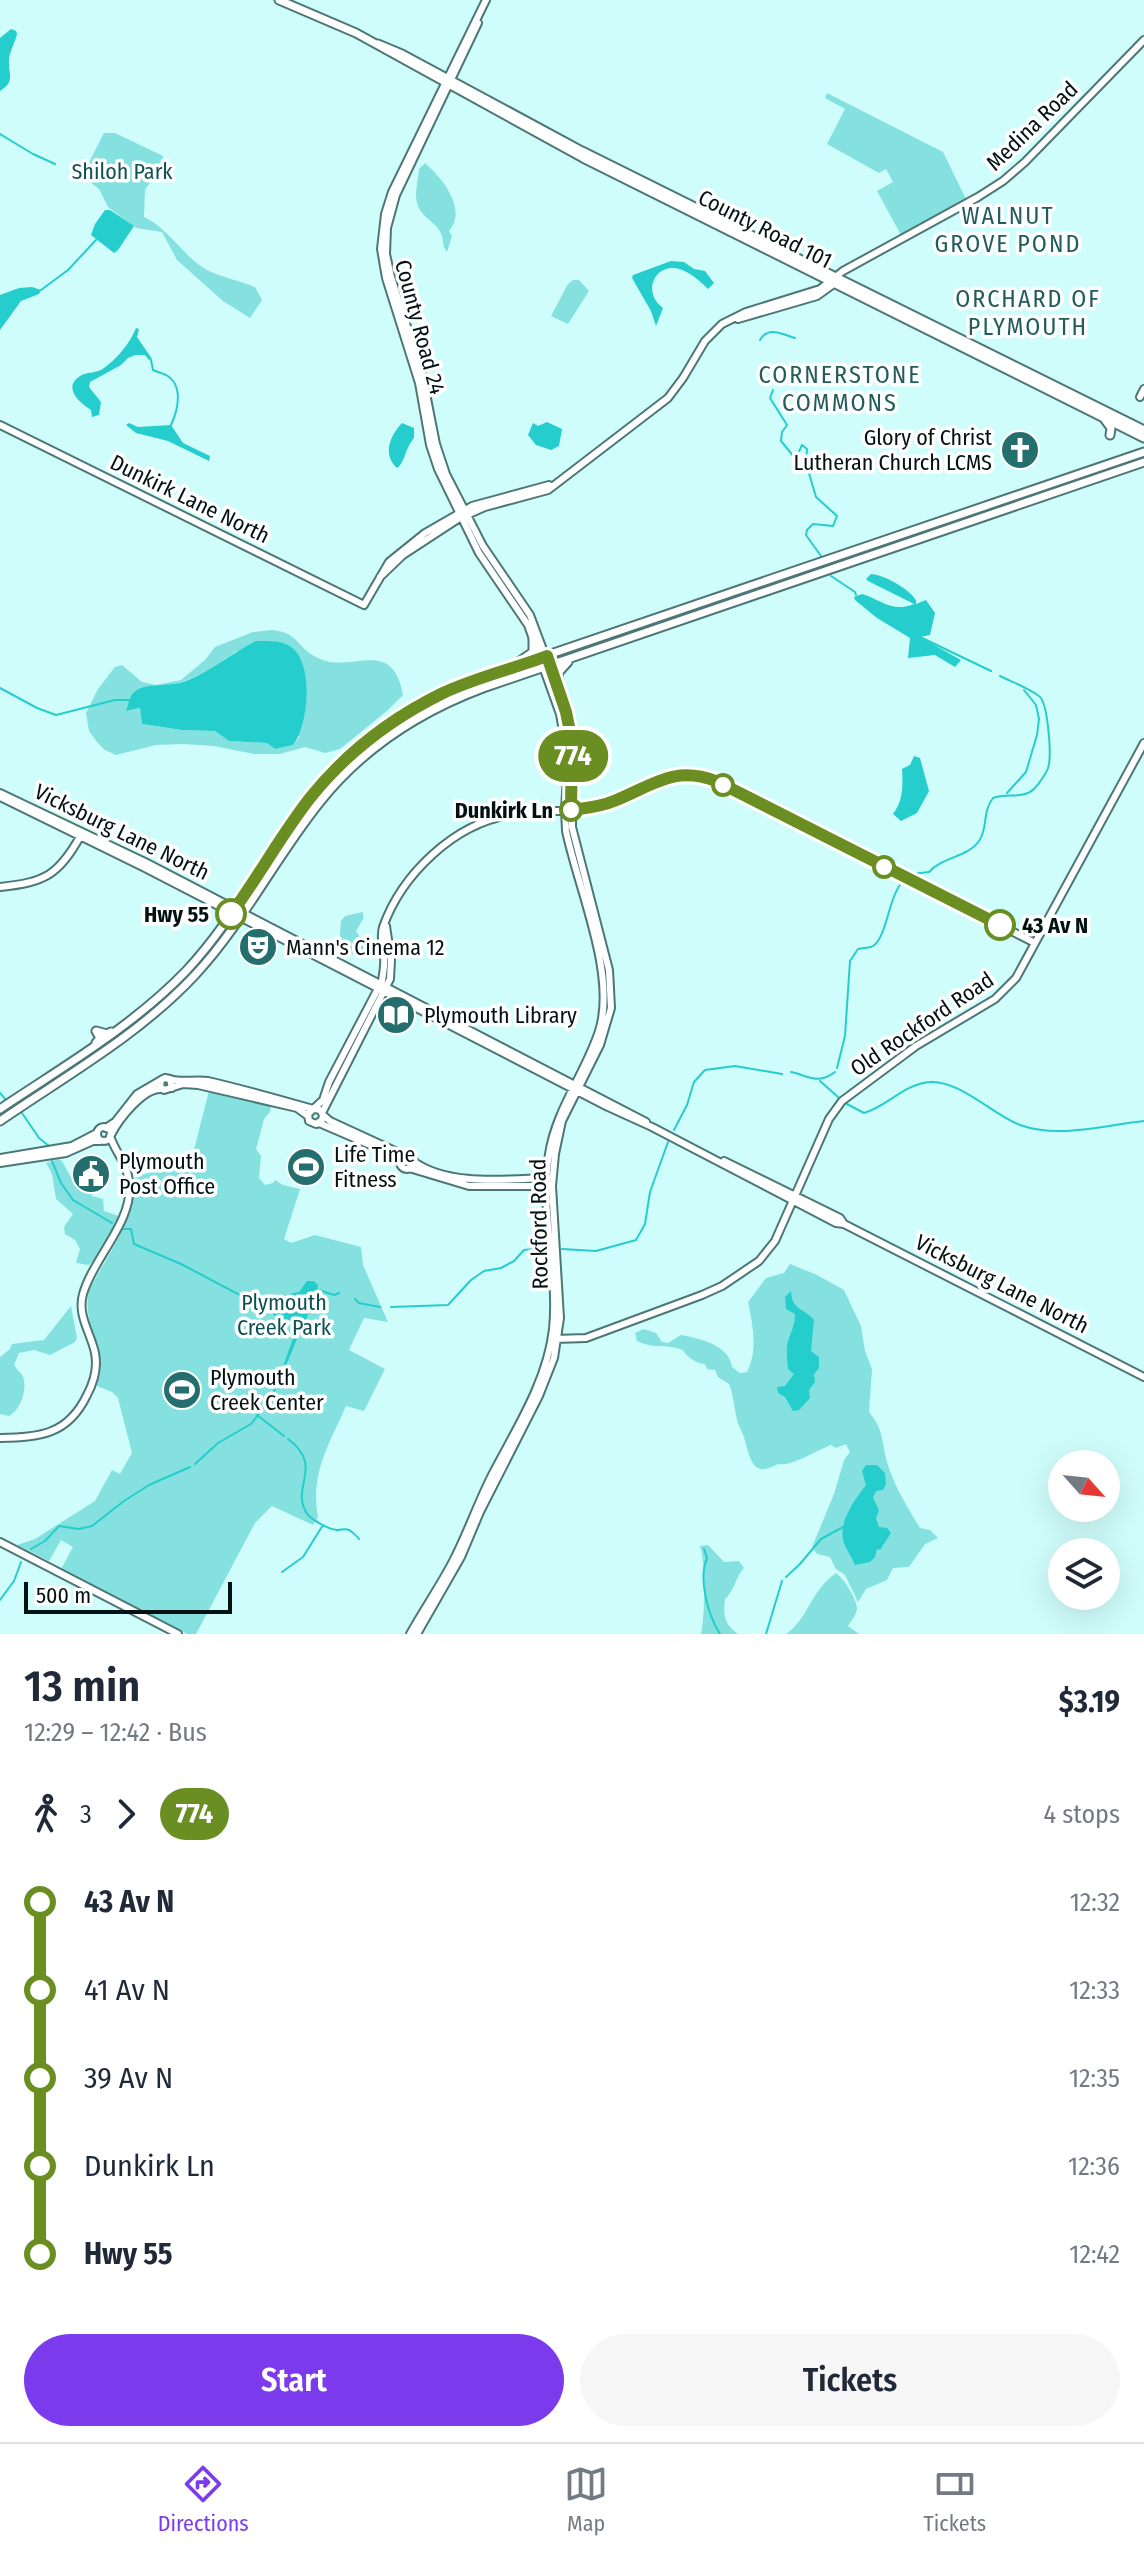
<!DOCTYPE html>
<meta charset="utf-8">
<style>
:root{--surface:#fff;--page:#f6f6f7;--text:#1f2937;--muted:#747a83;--line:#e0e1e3;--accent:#7c3aed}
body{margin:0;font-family:"Fira Sans Condensed",sans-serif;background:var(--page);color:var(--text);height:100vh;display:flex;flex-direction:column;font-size:30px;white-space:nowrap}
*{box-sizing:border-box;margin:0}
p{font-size:26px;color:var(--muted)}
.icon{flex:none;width:44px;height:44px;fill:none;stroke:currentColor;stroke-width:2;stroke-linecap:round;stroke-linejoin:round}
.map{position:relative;height:1634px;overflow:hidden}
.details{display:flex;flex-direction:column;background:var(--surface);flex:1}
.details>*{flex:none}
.badge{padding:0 16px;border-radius:26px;font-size:28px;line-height:52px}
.needle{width:52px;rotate:117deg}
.tools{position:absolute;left:1048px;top:1450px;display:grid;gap:16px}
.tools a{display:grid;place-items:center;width:72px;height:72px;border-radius:50%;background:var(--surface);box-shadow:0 8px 32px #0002;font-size:40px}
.scale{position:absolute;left:24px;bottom:20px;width:208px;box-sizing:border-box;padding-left:8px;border:4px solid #021111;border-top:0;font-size:22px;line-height:28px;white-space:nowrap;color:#021111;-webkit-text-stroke:6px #fff;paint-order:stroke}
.map>.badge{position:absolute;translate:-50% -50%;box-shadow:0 0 0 4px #fff}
.legs{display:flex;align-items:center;gap:12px;height:88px;padding:0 24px;font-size:26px}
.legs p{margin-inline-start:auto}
.head{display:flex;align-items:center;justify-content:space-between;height:136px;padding:0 24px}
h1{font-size:44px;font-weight:600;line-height:60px}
.action{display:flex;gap:16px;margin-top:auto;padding:16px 24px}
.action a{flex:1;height:92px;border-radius:48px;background:var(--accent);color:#fff;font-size:32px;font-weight:600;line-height:92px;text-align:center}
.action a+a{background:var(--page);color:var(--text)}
ul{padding:0 24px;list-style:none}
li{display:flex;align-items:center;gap:28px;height:88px;font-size:30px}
li i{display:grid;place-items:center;width:12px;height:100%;margin:0 10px;background:currentColor}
li i::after{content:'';width:20px;height:20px;margin:-10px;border:6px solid;border-radius:50%;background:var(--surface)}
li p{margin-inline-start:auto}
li:first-child i{background:linear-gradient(#0000 50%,currentColor 0)}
li:last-child i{background:linear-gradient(currentColor 50%,#0000 0)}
.dock{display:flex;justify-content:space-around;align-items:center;height:112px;border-top:2px solid var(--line);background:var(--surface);font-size:22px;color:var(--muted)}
.dock a{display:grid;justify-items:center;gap:4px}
.dock .current{color:var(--accent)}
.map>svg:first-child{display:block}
.green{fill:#84e1df;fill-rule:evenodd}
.water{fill:#26cdcd}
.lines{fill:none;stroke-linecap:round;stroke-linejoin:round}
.stream{stroke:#26cdcd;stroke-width:2}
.secondary-casing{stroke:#4d7776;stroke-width:10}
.primary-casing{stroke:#4d7776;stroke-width:11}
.secondary{stroke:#fff;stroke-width:6}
.primary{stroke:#fff;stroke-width:7}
.line-1-casing{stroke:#fff;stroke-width:18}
.line-1{stroke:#6b8e23;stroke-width:12}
.stop-1-dot{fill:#fff;stroke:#6b8e23;stroke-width:4}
.labels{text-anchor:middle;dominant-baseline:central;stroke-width:7;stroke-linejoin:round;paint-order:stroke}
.street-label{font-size:22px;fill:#021111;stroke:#fff}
.park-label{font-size:22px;fill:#0e5151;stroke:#fff}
.poi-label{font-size:22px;fill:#021111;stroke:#fff;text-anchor:start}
.stop-label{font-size:22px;font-weight:bold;fill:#021111;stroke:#fff;text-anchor:end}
.neighbourhood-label{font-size:24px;letter-spacing:2px;fill:#225d5c;stroke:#fff}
</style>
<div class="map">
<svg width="1144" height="1634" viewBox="0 0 1144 1634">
<rect width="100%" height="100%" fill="#cffdfc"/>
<path class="green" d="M827,93L943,152L966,199L901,235L877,191L893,182L886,169L879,173L827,144L845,109L825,98Z
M104,133H115L163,156V163L145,190L144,217C169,228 182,256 207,270C221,277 240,281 255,287L262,300L250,318L223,301L177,260L162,232L136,228L108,207L99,189L82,176Z
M425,163C442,178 468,209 449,231L452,236L447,252C441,245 445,242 441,234C438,225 429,221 423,214C411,200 418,185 419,169Z
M573,280H579L589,291L568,324L551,316L568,284Z
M272,630C300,633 295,647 318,658C351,675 392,635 403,695L388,710L340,749L325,753L305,747L280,754H254L214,746L183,744L156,745L116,755L105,750L97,742L89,731L86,713L98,689L115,667L122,665L142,682L156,685L181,680L205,660L215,647L253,632ZM237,651L299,737L293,745L275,749L267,743L229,741L215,731L182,730L142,724L140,708L127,711L151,686C184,688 210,669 237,651Z
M363,912V919L356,931L364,943L365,951L359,957L339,948L341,921L345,916Z
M209,1091L271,1106L270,1112L264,1119L256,1149L261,1156L259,1178L265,1185L273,1183L275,1180L283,1185L300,1189L284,1239L291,1243L315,1235L361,1247L363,1265L388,1322L364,1318L349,1350L385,1369L364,1411L346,1406C329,1445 310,1473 318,1517L313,1525L272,1506L255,1523L196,1634H187L61,1569L73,1547L61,1540L49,1561L17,1545L35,1539L95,1501L112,1470L120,1474L132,1453L118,1398L112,1392L97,1386C108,1345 81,1327 89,1290C106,1258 138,1215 134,1178L172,1164L178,1155L191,1161Z
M58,1159L62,1161L75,1185L84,1189L90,1186L92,1196L103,1199L104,1211L119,1216L98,1255L89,1265L76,1263L80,1249L75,1240L65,1234L64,1227L73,1214L56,1199L52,1174L46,1163Z
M790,1264L817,1275L844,1290L861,1326L865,1351L872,1369L869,1412C885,1431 881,1443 888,1465C895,1488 908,1508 920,1528L930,1530L938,1538L925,1544L909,1567L893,1568L887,1580L866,1589L858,1602L845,1575L836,1569L830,1557L817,1554L812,1547L834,1494L844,1460L850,1452L846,1444L836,1448L831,1445C817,1450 791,1467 778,1464C753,1478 751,1461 745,1441C744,1435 740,1429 738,1423C734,1410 734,1396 729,1384L718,1377L715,1370L707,1369L705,1364C698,1364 686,1357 683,1350C664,1343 656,1350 637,1341L635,1333L644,1329L656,1333L662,1342L668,1343L681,1335C701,1339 729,1345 732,1367L740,1373L747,1372C758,1350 753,1326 748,1302L766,1278L784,1273Z
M71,1306L77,1338L75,1342L50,1355L34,1350L19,1353L14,1365C16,1368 19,1371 22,1375C29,1387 20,1411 9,1416L0,1414V1357L10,1349L12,1344L44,1340Z
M708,1545L724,1562L739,1561L744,1568C735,1578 735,1590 725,1599C723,1615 724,1624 738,1634H701C705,1615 706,1562 700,1546Z
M836,1573C844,1579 856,1597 857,1608C857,1614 851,1621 848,1626L859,1634H786C809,1618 810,1591 836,1573Z"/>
<path class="water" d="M11,29L16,31L17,34C15,43 9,52 9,61C8,75 16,81 0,91V38Z
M105,210H110L134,226L118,250L114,253L91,235L95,224Z
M671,261L684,262L694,269L705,271L714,283L708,289C701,282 691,273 682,270C657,260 640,291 663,308L656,326L651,311L632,278L633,275Z
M32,287L41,290L39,294L21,301L0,330V295L19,288Z
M136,328L139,329L137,337L152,359L149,360L145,355H135L128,358L121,365L90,382L89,387L101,402L99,415L92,417L91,410C80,403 62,388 80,376C88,371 97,374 104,368C117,359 130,343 136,328Z
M547,422L562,429L559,446L551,450L536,445L528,435L533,423L538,426Z
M129,423L138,427L171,425L183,443L210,456L209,461L168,441L136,433L126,425Z
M402,423L414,428V438C405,448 405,463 397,468C382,454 390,436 402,423Z
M871,574C885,575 909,589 916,600V604L926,600L935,613L930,635L920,637L961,660L955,667L935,655L908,658L910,638L877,618L855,600L854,597L862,594C882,600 892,613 914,604L868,581L866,579Z
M256,641C266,641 279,640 288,645C315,659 309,725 293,745L275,749L267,743L229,741L215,731L182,730L142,724L140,708L126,711C129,704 129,694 137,690C148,683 170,687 186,681C211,671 232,653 256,641Z
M914,756L920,758L929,791L917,813L901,821L893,814C903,801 903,786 902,769L910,765Z
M307,1281H314L318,1285C317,1300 306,1312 305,1327L301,1329L283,1373L281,1372L296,1330L290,1320L280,1323L273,1314L277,1308L288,1307L289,1294L299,1292Z
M791,1291C792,1311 803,1307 814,1320L811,1351L819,1357V1368L814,1374L815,1382L809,1390L810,1398L799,1410L793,1411L785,1397L778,1393L777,1387L785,1386L794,1374L788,1369C787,1360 786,1349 788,1341C791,1331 795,1326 795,1314L786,1309L785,1297Z
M866,1465H877L885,1473L886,1484L883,1490L876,1491L873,1498L879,1510L876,1518L879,1527L887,1528L891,1533L880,1550L877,1549L875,1557L870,1562L855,1565C852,1557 845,1548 843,1540C839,1521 855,1499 866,1485L862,1471Z"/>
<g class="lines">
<path class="stream" d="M0,134L33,154L55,164
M41,290L68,270L96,240
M760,340C768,326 782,334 795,338
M151,360L153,370C157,372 162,373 166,375C184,385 178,410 171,425
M773,390L770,398L787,425L782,432L781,441L794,457L796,458L802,445L807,449L806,463L816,497L837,516L833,526L813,524L807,530L806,535L821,556
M831,576L855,592L856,595
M918,636L991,671
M0,688L37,708L56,715L115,700H130
M1007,793L1026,772L1037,735L1039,719L1036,705L1024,690
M912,874L929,872C942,857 968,857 979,841C988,829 982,812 993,798C1006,792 1022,800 1034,789C1038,785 1046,774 1048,768C1052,757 1048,702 1039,696C1028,688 1012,682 1000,676
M837,1068L845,1036L850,961L858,949C862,948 866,948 871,947C886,942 888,900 900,885
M791,1072C809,1076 818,1085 835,1072
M820,1081L838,1097
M0,1093L5,1099
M845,1103L864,1113C888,1106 905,1083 931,1082C961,1081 993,1115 1020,1125C1059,1139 1105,1125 1144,1121
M22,1113L39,1138L49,1146
M674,1130L687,1105L694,1082L705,1070L735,1066L782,1074
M52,1161L61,1183L73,1200L112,1223
M123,1229H131L134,1244L181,1264L272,1312
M562,1249L596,1251L636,1240L645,1224L650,1192L668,1142
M319,1290L334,1295L339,1293
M355,1299L359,1303L380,1307
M391,1307L448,1305L471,1280L484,1271L501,1268L514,1261L524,1250L544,1248
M257,1415L284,1436
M288,1439C326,1467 288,1488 308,1515C314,1521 328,1529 337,1530C342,1530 345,1528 349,1530C351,1531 358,1537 359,1539
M195,1464L218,1443L251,1424L270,1400L283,1371
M31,1549L45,1541L59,1526L79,1529L92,1526L124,1501L149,1485L190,1467
M704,1549L707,1558C698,1579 708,1615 720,1634
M282,1572L303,1557L323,1525
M786,1577L800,1564L821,1539L845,1526
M0,1600L14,1581L21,1562
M766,1634L782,1581"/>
<defs>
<path id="secondary" d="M478,23L396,195L387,228L386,254L391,277L422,373L436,444L446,474L483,546L530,615L557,687
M738,319L817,296L835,283
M1140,397L1144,389
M0,425L364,605L389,562L425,533L472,506L549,485
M380,577L403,555L458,519L485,507L548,490L668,398L683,378L705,341L722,324L746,312L820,289L843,271L978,197L1003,181L1025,162L1144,40
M0,793L145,862L646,1122
M0,797L143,867L608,1107L652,1127L836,1223L844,1224L1144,1377
M0,887C45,882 58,876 81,835
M170,1079C182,1083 195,1079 208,1081C243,1089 278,1099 313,1109
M172,1088L170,1079L165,1078L161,1080L160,1086L164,1090L183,1084L198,1085L297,1108L308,1116
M315,1109L320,1110L323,1115L322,1120L316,1124L309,1121L308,1114L323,1100L329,1082L382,981C383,973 385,965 384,957C383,947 380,937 383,927C402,874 454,824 510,815C540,810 572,813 601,805C644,794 668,762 716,781L1035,943
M322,1113L390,979L391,960L386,926
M323,1115L330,1121L406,1156
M319,1123L391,1154L400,1163
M97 1134a7 7 0 1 1 14 0a7 7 0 1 1-14 0Z
M106,1128L115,1122L137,1094L161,1080
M111,1135C119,1119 144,1087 162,1089
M400 1162a7 7 0 1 1 14 0a7 7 0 1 1-14 0Z
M0,1158L72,1146L97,1133
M413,1161C448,1187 508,1179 549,1178
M724,1161L840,1218L844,1224
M0,1163L66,1153L93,1141H100
M409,1168L469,1186H551
M555,1339L586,1338L702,1295L722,1286L759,1261L775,1241L829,1119L842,1101L916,1046L995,999L1016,978L1144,743
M0,1438C40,1437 68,1435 87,1395C94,1382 98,1368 95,1353C91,1333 77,1316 83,1294C93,1258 135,1220 129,1181C127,1163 115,1152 110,1136
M0,1542L178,1634
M410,1634C424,1609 440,1586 453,1561C468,1532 478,1502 493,1473C517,1427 547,1381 553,1329C559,1271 539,1212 549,1154C556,1109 585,1074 599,1031C617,975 578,889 566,831L565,810L568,759L560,714L528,625L479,553L438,469L430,445L419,383L386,278L381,249L385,214L392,192L486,0
M417,1634L461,1557L480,1512L539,1396L554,1358L560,1318L552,1186L555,1154L562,1121L600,1045L611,1008L609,970L572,827L573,750L568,717L561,697"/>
<path id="primary" d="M279,0L356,33L583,158L1144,438
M378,44L402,54L582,151L1144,430
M1105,420L1111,428L1110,435
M520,661L533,652V637
M561,699L558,673L568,662
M96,1043L100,1038L96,1031L107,1034L111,1032
M0,1109C64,1066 132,1027 186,971C235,919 266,854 311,798C358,738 419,702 489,675L1144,452
M0,1121C67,1075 139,1035 195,975C244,922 275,858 320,802C363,748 419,712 483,688L1144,462"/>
</defs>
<use href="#secondary" class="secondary-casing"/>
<use href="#primary" class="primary-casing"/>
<use href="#secondary" class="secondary"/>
<use href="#primary" class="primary"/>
</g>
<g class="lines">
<defs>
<path id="line-1" d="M231,914C259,876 281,835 310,798C346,753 392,718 443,693C477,677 513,669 547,656L566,712L572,741L571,810C585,808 600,807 614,801C652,786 673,765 716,781L1000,925"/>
</defs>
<use href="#line-1" class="line-1-casing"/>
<use href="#line-1" class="line-1"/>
</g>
<defs>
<symbol id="church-disc" viewBox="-11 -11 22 22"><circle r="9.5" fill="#246f6e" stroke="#fff"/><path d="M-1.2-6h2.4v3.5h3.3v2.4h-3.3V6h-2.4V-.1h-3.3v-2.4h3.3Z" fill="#fff"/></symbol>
<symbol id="theatre-disc" viewBox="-11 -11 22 22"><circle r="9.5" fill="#246f6e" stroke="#fff"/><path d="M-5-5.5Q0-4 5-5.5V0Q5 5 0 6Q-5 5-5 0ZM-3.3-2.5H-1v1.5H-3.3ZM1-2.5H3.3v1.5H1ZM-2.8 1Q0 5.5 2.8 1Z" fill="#fff"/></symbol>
<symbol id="library-disc" viewBox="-11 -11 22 22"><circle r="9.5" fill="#246f6e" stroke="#fff"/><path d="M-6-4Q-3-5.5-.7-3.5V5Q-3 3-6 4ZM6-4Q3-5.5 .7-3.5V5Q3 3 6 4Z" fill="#fff"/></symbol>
<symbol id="stadium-disc" viewBox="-11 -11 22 22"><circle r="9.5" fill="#246f6e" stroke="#fff"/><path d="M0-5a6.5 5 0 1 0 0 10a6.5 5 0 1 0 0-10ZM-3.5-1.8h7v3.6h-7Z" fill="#fff"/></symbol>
<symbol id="civic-disc" viewBox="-11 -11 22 22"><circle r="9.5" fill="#246f6e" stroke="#fff"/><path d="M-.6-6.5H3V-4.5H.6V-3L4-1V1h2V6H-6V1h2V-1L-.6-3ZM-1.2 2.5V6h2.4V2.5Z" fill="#fff"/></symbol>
</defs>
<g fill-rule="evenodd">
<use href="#church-disc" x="998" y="428" width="44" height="44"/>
<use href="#theatre-disc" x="236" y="925" width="44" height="44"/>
<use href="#library-disc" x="374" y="993" width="44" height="44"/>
<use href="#stadium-disc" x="284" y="1145" width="44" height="44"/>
<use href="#civic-disc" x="69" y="1152" width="44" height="44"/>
<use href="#stadium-disc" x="160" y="1368" width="44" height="44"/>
</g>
<g class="stop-1-dot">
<circle cx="723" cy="785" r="10"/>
<circle cx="571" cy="810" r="10"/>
<circle cx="884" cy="867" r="10"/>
<circle cx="231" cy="914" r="14"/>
<circle cx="1000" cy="925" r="14"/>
</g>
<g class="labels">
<g class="street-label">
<text transform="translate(1032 126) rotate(-44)">Medina Road</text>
<text transform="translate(765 229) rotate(27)">County Road 101</text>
<text transform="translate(420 327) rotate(75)">County Road 24</text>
<text transform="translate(190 499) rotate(26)">Dunkirk Lane North</text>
<text transform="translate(122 832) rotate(26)">Vicksburg Lane North</text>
<text transform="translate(922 1024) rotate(-34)">Old Rockford Road</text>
<text transform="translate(539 1224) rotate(-91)">Rockford Road</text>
<text transform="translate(1002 1284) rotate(27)">Vicksburg Lane North</text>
</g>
<g class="park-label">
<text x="122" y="171">Shiloh Park</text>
<text x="284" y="1302">Plymouth<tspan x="284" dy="25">Creek Park</tspan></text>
</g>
<g class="poi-label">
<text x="992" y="437" text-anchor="end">Glory of Christ<tspan x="992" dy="25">Lutheran Church LCMS</tspan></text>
<text x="286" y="947">Mann's Cinema 12</text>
<text x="424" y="1015">Plymouth Library</text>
<text x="334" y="1154">Life Time<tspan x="334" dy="25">Fitness</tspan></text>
<text x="119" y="1161">Plymouth<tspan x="119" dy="25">Post Office</tspan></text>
<text x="210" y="1377">Plymouth<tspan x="210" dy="25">Creek Center</tspan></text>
</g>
<g class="stop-label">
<text x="553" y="810">Dunkirk Ln</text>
<text x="209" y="914">Hwy 55</text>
<text x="1022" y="925" text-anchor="start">43 Av N</text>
</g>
<g class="neighbourhood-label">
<text x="1008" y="216">WALNUT<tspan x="1008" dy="28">GROVE POND</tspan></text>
<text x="1028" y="299">ORCHARD OF<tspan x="1028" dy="28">PLYMOUTH</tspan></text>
<text x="840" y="375">CORNERSTONE<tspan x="840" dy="28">COMMONS</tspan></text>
</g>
</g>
</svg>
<div class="tools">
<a><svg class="needle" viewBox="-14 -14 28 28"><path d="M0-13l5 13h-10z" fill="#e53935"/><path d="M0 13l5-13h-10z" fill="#747a83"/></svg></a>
<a><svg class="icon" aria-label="layers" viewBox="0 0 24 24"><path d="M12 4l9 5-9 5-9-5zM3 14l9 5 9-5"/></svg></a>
</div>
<div class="scale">500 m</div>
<b class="badge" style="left:573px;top:756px;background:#6b8e23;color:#fff">774</b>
</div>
<section class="details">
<div class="head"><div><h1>13 min</h1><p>12:29 – 12:42 · Bus</p></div><b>$3.19</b></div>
<div class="legs"><svg class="icon" aria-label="walk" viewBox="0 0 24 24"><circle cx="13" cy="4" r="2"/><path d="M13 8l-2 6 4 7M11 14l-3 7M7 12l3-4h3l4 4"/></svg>3<svg class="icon" aria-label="forward" viewBox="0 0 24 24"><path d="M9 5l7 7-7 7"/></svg><b class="badge" style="background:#6b8e23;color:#fff">774</b><p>4 stops</p></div>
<ul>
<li><i style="color:#6b8e23"></i><b>43 Av N</b><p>12:32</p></li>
<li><i style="color:#6b8e23"></i><span>41 Av N</span><p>12:33</p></li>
<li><i style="color:#6b8e23"></i><span>39 Av N</span><p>12:35</p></li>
<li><i style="color:#6b8e23"></i><span>Dunkirk Ln</span><p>12:36</p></li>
<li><i style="color:#6b8e23"></i><b>Hwy 55</b><p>12:42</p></li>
</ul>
<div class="action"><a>Start</a><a>Tickets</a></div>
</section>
<nav class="dock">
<a class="current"><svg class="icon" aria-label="directions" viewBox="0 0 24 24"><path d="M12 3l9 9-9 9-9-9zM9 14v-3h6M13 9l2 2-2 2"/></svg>Directions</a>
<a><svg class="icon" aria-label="map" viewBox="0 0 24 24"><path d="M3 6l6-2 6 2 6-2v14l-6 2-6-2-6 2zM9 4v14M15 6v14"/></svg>Map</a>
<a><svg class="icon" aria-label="tickets" viewBox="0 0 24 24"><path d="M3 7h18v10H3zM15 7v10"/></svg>Tickets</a>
</nav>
